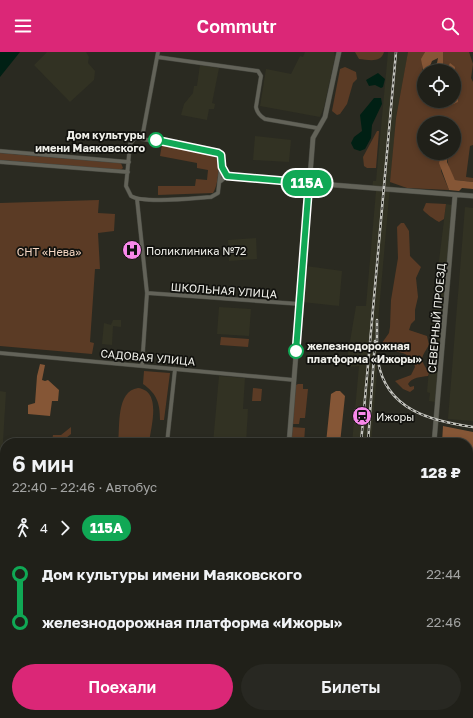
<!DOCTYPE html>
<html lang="ru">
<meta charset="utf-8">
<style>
:root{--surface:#202019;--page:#282822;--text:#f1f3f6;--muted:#a2a3a2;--line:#3d3e38;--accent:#db2777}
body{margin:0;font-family:"Golos Text",sans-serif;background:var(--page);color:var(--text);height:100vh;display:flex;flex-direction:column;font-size:15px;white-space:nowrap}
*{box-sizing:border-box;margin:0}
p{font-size:13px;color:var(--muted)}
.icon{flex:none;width:22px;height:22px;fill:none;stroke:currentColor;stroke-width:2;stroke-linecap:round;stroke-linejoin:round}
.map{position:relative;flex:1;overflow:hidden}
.sheet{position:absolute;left:0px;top:386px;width:473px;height:280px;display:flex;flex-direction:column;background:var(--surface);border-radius:16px 16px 0 0;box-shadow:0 2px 6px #0003,0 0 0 1px var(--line)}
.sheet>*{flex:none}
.badge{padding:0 8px;border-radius:13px;font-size:14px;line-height:26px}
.tools{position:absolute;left:417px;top:12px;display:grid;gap:8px}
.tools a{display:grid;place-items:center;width:44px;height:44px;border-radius:50%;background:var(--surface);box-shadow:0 2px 6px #0003,0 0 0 1px var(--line);font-size:20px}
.map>.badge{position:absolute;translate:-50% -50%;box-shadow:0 0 0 2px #fff}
.legs{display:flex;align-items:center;gap:6px;height:44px;padding:0 12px;font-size:13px}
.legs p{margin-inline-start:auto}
.headline{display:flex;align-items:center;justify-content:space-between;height:68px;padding:0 12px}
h1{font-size:22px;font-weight:600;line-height:30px}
.action{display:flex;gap:8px;margin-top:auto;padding:8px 12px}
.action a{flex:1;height:46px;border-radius:24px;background:var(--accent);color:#fff;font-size:16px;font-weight:600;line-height:46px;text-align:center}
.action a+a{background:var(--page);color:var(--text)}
ul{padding:0 12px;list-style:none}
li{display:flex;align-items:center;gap:14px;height:48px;font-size:15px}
li i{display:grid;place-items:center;width:6px;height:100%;margin:0 5px;background:currentColor}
li i::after{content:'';width:10px;height:10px;margin:-5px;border:3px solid;border-radius:50%;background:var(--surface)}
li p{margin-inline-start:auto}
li:first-child i{background:linear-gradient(#0000 50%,currentColor 0)}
li:last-child i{background:linear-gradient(currentColor 50%,#0000 0)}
header{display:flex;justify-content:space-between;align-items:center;height:52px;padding:0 12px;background:var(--accent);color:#fff;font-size:18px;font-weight:600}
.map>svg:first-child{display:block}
.built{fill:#323223}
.green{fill:#5b3b25}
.forest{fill:#855636}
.water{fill:#002014}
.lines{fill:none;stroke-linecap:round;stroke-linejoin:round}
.minor-casing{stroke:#474840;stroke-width:4.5}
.tertiary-casing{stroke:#474840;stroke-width:5.5}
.minor{stroke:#636359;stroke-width:3.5}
.tertiary{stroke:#636359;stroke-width:4.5}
.rail-casing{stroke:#c4c4be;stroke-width:2.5}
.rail{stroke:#12120e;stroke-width:1;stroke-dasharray:3;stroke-linecap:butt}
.line-1-casing{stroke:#fff;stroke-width:9}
.line-1{stroke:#10a855;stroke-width:6}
.stop-1-dot{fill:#fff;stroke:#10a855;stroke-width:2}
.labels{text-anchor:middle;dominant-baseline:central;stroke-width:3.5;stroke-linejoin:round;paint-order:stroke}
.stop-label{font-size:11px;font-weight:bold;fill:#f0f0ea;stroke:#12120e;text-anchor:end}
.poi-label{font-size:11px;fill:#f0f0ea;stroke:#12120e;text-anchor:start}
.park-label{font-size:11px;fill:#f5d6c2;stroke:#12120e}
.street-label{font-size:11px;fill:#f0f0ea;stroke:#12120e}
</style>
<header><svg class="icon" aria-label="menu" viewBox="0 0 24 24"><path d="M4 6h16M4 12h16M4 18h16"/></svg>Commutr<svg class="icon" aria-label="search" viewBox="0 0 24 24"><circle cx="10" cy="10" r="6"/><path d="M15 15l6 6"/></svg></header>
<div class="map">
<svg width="473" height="666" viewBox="0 0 473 666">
<rect width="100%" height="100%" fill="#2a2a21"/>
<path class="built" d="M47,0H86L89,5L88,11L95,19L94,28L70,50L34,13Z
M305,0H334L335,5L324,55L320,65L260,54L266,17L291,22L300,4L303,5Z
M388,0H408L407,7L396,66L378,270L377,321L371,391H352L359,314L350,315L348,301L356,254H366L376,139L372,138L373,129H376Z
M200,13L219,16L212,51L215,52L214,57H209L207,68L181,63L184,52L193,41L194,34H197Z
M255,84L291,88L289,110L253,108Z
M446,152L452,153L436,350L429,349L430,341L427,340L437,225Z
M465,155L473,156V369L448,367Z
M256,186L257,207L229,209L228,188Z
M306,214L342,219L339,254L302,250L304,219H306Z
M219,255L251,257L249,284L217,282Z
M113,268H121V275L113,274L112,293L102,292L104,271L111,273Z
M219,324L245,326L243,357H248L246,391H213Z
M0,339L6,340L2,406H0Z
M468,425H473V599L468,598Z
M468,643H473V666H403L404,661H468Z
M15,661H106L105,666H15Z
M162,661H245L243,666H159Z"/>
<path class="green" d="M355,0H384C381,11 369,8 359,7Z
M408,0H425C420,9 424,36 424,49H437L438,51L458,50C458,39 454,29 455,17L448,16L443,18V0H469L473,12L471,26L473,30V93L470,94L466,125L473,126V130L455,128C449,118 447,112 448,101H454V71H424V101H442L441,119L449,138L407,136L390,130L396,66Z
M345,15L356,20L357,27L353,31L347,52L340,62L337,63L332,59L340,17Z
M377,79H379L376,116H367L364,114L363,105Z
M162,92L215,104C221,111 218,134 213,141L158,143V134H195L196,127L207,128L208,118L197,116V111L160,104Z
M0,101L121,111L123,116L120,118L0,108Z
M99,148L98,161L115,162L114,179L98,181L100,217H95L90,290L94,291L92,302L0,294V151Z
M426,151L446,152L444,167L439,170C435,168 425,161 423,158Z
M401,171H404L409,179L410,204L421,215L416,226L418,245L415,258V268L411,272L409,278L427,284L429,293C420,308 420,306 429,321L428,324C421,325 412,325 408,332L410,335L414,334V337L410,340L403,337L395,329L411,323L415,315C412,294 385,304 382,291L389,281L390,275L391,248L398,206L397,175Z
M221,285L249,287L248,295L220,293Z
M144,319L170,321L164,368H160C160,351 157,342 143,332Z
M298,332H303V337H308L305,366H300L299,372H292L296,333Z
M138,336C162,339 151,374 149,391H118C120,374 116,339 138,336Z
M253,336L262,337L261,349H252Z
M71,375V382L61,390L52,389L53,383H61Z
M292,375L305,376L304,391H291Z
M248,661H321V666H255L247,663Z"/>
<path class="forest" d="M425,0H443V17L448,15L450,11L455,15L454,28L458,42V50L449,54L437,49H454V19H431L437,11L438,6L432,9L428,19H424V23L421,7Z
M442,101H448L447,110L455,128L473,130V137L462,136L459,139L449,138L439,111Z
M40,312L45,313L42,328L45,329L48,328L59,338L58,349H52L50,364L28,362V353L35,351L37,324Z
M336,339H340L345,344L340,391H326L331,342Z
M443,374L473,380V416H468V391H442Z
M0,579L4,580L5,633L0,630Z"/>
<path class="water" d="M0,0H20L0,25Z
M378,21L385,27L383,35L381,36L375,33L369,34L366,28Z
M374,46H381L382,52L372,73L371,86L365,97L360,99L354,97L351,91L354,85L362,79L360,63Z
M0,630L5,633V648L2,654L5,656V659L0,665Z"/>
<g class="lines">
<defs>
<path id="minor" d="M157,5L258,19L261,24L256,55C257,61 260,64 265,67L317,76
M137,86L218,101L222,106L218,141L211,145C195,146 143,152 131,144L126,134L130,92L134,87Z
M142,86L158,0
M0,99L129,110
M0,110L128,120
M221,129L227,124L309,131
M137,147L147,241L142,314
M147,241L300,252
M0,301L294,328
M167,391L175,317
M0,578L5,579"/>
<path id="tertiary" d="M309,131L473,144
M289,391L313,86L325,65L339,0
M434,391L455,143
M0,437H5
M468,615H473"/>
</defs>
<use href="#minor" class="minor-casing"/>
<use href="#tertiary" class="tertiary-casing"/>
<use href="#minor" class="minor"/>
<use href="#tertiary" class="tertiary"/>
<defs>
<path id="rail" d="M377,295V268
M378,309C386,358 431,369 473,375
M361,391L396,0
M368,391L375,289
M333,666L334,661
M342,666V661"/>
</defs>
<use href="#rail" class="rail-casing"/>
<use href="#rail" class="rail"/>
</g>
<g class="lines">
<defs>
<path id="line-1" d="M156,88L218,101L221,103L222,115L227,124L309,131L296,299"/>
</defs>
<use href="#line-1" class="line-1-casing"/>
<use href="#line-1" class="line-1"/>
</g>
<defs>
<symbol id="hospital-disc" viewBox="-11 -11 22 22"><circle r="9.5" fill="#f888ea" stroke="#12120e"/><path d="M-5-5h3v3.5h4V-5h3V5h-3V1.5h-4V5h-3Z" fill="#111"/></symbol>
<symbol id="station-disc" viewBox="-11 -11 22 22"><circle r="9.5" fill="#f888ea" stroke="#12120e"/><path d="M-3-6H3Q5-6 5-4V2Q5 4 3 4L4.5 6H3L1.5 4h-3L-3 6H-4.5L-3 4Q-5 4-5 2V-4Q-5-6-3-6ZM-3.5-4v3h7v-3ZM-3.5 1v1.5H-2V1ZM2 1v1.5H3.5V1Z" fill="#111"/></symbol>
</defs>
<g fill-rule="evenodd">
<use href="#hospital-disc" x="121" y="187" width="22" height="22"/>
<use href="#station-disc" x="351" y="353" width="22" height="22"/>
</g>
<g class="stop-1-dot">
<circle cx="156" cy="88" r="7"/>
<circle cx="296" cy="299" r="7"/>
</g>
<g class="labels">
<g class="stop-label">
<text x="145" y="82">Дом культуры<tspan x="145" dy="13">имени Маяковского</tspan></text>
<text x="307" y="293" text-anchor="start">железнодорожная<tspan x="307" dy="13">платформа «Ижоры»</tspan></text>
</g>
<g class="poi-label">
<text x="146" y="198">Поликлиника №72</text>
<text x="376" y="364">Ижоры</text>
</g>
<g class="park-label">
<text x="49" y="199">СНТ «Нева»</text>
</g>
<g class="street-label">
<text transform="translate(224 238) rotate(4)">ШКОЛЬНАЯ УЛИЦА</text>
<text transform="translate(436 266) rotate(-85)">СЕВЕРНЫЙ ПРОЕЗД</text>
<text transform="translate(148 305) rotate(5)">САДОВАЯ УЛИЦА</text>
</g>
</g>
</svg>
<div class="tools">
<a><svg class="icon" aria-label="locate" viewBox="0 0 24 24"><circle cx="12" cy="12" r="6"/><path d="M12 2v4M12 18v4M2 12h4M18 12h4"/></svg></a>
<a><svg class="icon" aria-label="layers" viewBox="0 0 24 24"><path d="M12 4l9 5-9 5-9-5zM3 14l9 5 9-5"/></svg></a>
</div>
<b class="badge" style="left:307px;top:131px;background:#10a855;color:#fff">115А</b>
<section class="sheet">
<div class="headline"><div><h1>6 мин</h1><p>22:40 – 22:46 · Автобус</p></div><b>128 ₽</b></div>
<div class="legs"><svg class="icon" aria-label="walk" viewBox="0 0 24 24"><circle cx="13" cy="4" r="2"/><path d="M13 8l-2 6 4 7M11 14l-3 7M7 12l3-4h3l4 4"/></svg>4<svg class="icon" aria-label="forward" viewBox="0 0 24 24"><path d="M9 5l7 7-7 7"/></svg><b class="badge" style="background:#10a855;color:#fff">115А</b></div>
<ul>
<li><i style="color:#10a855"></i><b>Дом культуры имени Маяковского</b><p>22:44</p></li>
<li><i style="color:#10a855"></i><b>железнодорожная платформа «Ижоры»</b><p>22:46</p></li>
</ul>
<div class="action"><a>Поехали</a><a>Билеты</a></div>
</section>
</div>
